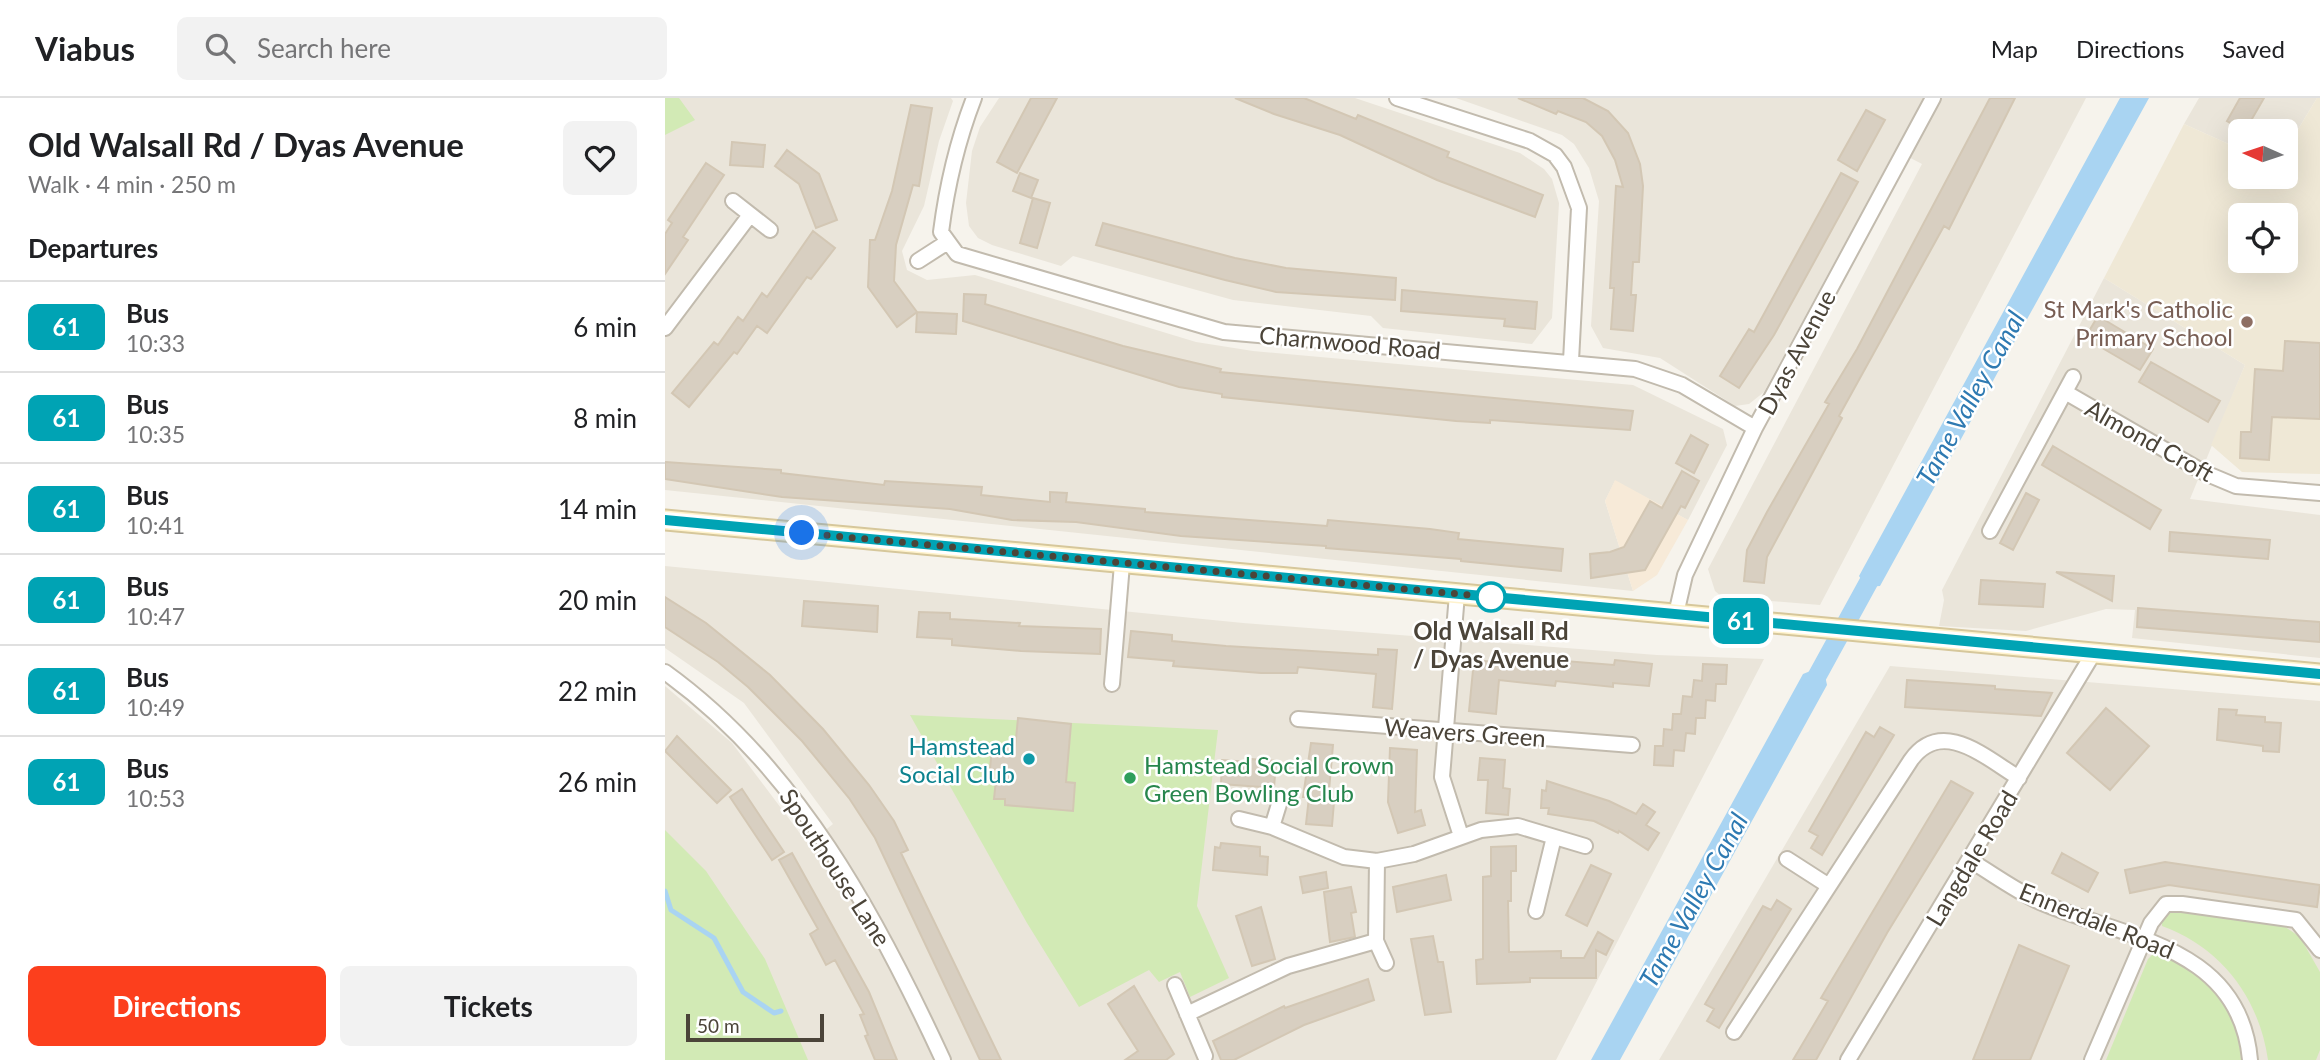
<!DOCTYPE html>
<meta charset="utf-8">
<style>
:root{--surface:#fff;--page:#f2f2f2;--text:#202124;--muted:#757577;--line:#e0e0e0;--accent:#fc3f1d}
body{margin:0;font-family:Lato,sans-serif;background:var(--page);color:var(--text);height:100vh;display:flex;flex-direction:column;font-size:26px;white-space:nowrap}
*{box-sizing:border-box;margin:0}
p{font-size:23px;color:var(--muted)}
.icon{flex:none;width:38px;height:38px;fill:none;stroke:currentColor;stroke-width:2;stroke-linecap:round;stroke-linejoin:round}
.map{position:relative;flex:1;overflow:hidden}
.drawer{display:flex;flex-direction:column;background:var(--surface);width:665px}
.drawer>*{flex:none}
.badge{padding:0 14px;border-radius:10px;font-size:24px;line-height:46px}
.needle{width:46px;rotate:273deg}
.tools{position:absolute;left:1563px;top:21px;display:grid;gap:14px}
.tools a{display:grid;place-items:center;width:70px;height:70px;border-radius:10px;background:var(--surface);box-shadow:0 7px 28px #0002;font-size:35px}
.scale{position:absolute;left:21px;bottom:18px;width:138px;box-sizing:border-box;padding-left:7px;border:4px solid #4b4439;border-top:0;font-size:19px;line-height:24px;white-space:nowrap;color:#4b4439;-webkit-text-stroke:5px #fff;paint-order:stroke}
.you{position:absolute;width:35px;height:35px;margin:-18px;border:5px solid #fff;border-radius:50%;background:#1a73e8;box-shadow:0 0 0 10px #1a73e833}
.map>.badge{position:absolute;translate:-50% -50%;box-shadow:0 0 0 4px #fff}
h2{padding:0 28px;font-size:26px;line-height:63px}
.round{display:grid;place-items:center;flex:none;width:74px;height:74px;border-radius:10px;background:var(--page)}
.head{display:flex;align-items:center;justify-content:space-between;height:119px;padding:0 28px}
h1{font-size:33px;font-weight:700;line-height:52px}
.primary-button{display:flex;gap:14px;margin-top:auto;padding:14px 28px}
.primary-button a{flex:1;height:80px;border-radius:10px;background:var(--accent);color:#fff;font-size:28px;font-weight:700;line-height:80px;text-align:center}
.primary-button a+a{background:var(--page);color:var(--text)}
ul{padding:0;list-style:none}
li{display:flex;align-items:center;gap:21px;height:91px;padding:0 28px;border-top:2px solid var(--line)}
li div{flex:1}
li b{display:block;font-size:26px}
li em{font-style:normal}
li .badge{min-width:77px;font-weight:700;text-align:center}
header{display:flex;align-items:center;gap:42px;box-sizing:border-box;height:98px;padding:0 35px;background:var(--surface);border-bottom:2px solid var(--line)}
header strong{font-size:33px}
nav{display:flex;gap:38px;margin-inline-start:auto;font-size:24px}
.search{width:490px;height:63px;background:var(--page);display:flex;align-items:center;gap:18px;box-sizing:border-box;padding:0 24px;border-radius:10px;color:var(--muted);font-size:26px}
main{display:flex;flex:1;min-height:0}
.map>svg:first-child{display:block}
.residential{fill:#eae5da}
.commercial{fill:#f7ead8}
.education{fill:#efe8d6;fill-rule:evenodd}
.green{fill:#d2eab5}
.water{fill:#a9d4f2}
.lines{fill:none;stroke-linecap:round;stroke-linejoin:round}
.stream{stroke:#a9d4f2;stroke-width:5}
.canal{stroke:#a9d4f2;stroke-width:19}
.building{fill:#d8cfc1;stroke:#d3c7b4;stroke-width:2}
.street-casing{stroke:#c2bbae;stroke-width:18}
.secondary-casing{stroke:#d6c79b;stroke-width:23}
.street{stroke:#fff;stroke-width:14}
.secondary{stroke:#fff3cd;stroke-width:19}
.line-casing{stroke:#fff;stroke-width:16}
.line{stroke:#00a3b4;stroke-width:10}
.walk{stroke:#4b4439;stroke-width:7;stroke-dasharray:0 12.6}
.education-dot{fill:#8d6e63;stroke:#fff;stroke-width:2.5}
.stop-dot{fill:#fff;stroke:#00a3b4;stroke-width:3.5}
.culture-dot{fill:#0f9aa8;stroke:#fff;stroke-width:2.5}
.leisure-dot{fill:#2e9e5b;stroke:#fff;stroke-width:2.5}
.labels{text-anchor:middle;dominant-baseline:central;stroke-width:5;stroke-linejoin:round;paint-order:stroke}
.education-label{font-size:24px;fill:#785e54;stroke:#fff;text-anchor:end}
.street-label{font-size:24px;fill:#4b4439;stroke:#fff}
.stop-label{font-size:24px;font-weight:bold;fill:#4b4439;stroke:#fff}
.culture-label{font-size:24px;fill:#0d838f;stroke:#fff;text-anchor:end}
.leisure-label{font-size:24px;fill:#27864d;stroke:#fff;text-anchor:start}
.water-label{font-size:26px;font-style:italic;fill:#2e7ab2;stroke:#fff}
</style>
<header>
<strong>Viabus</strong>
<div class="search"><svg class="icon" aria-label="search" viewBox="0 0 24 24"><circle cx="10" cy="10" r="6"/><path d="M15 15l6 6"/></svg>Search here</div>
<nav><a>Map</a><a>Directions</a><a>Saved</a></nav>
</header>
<main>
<section class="drawer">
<div class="head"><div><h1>Old Walsall Rd / Dyas Avenue</h1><p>Walk · 4 min · 250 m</p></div><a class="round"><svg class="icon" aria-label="heart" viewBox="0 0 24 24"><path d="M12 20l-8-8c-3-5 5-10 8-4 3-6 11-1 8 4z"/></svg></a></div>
<h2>Departures</h2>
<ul>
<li><span class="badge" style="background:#00a3b4;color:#fff">61</span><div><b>Bus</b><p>10:33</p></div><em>6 min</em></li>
<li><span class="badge" style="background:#00a3b4;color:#fff">61</span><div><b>Bus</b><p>10:35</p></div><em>8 min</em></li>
<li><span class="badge" style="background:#00a3b4;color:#fff">61</span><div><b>Bus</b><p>10:41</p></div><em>14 min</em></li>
<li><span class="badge" style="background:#00a3b4;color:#fff">61</span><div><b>Bus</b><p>10:47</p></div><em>20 min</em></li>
<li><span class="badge" style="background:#00a3b4;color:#fff">61</span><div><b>Bus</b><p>10:49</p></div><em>22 min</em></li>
<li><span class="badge" style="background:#00a3b4;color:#fff">61</span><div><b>Bus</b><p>10:53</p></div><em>26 min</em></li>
</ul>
<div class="primary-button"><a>Directions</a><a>Tickets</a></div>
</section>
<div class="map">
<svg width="1655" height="962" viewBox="0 0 1655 962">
<rect width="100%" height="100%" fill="#f6f3ec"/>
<path class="residential" d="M0,0H286L288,3L274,43L259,108L237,153L242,172L262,182L310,177L531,244L588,253L968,287L1058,331L1062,347L1023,422L950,383L940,403L968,493L0,392Z
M334,0H690L855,55L879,71L887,81L894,105L887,220L867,246L718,230L706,218L568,202L408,158L396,168L327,147L313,140L304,128L301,105L307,53L315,29Z
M791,0H1421L1155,507L1057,499L1050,493L1043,471L1257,66L1230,52L1099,294L1084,306L1070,308L995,260L938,250L926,228L934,103L924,70L909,46L897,37Z
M1534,0H1652L1621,51L1620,33H1575V51L1519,26Z
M1439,180L1580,267L1525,401L1655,417V560L1467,540L1470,512L1441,511L1361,533L1274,528L1279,502L1277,492Z
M0,468L578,525L992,557L1099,561L891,962H0V588L67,645L143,746L168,726L79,605L0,550Z
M1225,568L1655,603V962H994Z"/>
<path class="commercial" d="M950,382L1023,422L992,477L968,493L940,403Z"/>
<path class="education" d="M1652,0H1655V376L1577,374L1546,347L1580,267L1439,180L1519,26L1575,51V79H1620L1621,51ZM1575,117H1620V163H1575Z"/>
<path class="green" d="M0,0H14L30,22L0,37Z
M245,617L553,632L532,808L564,880L525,899L515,874L494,884L484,872L414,909L362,825Z
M0,732L41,773L100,861L143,962H0Z
M1511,811L1619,828L1635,839L1655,874V952L1651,962H1603C1594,900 1557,850 1497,828V821L1502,814Z
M1489,855C1521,859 1564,904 1574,935C1576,943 1575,954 1576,962H1441L1483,861Z"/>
<path class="water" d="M1455,0H1484L1215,488L1201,489L1194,478Z
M1158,568L1162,587L955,962H926L1138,576Z"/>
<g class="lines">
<path class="stream" d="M0,793L6,812L49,840L78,894L109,915L116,913"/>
<path class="canal" d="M1145,591L1213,467"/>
</g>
<path class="building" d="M366,0H392L352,75L332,64Z
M570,0H639L691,21L693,17L784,54L782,59L878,97L870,119L772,82L675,37L609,16Z
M853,0H918L943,13L963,35L975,66L978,88L974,164H968L966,197H971L968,233L946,231L949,190H945L951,88L958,89L950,62L937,38L921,24L893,13L891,16Z
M1325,0H1350L1284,131L1279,128L1174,318L1177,320L1102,459L1099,485L1079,483L1082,452L1102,414L1164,306L1160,304L1192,251Z
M1575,0H1599L1580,33L1562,23Z
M246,7L267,10L254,88L248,87L231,147L229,183L252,214L232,229L203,189L205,142H210L227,93Z
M1201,12L1220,22L1192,73L1173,62Z
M67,44L100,47L98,69L65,67Z
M122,52L154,76L172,122L151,130L134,86L110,68Z
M41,65L59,77L18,139L23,142L0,176V136L7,125L3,122Z
M355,75L373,82L366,100L348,93Z
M1176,75L1193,84L1109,237L1074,290L1055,278L1084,231L1089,234Z
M368,100L385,105L372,150L355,145Z
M438,125L570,160L621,170L731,180L730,202L611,194L560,182L431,147Z
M148,133L170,150L146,181L142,179L102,235L92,228L72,256L69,254L24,309L7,295L49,244L53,247L73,219L78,223L97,195L102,199Z
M737,192L872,204L870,231L839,228L840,221L736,213Z
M299,196L321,197L320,206L458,248L556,271L555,274L968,313L965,332L825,322V325L791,323L557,299V296L514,289L298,223Z
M252,214L292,216L291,236L251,234Z
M1433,218L1488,251L1475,272L1420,240Z
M1620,243L1655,245V321L1607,319L1604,362L1575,360L1576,334H1586L1590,271L1618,273Z
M1486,264L1555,303L1543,324L1474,284Z
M1026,337L1043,347L1029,375L1011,365Z
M1388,348L1496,412L1485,431L1377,367Z
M0,364L116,372V375L219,387L220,383L317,389L316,397L385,404V394L402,395L401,404L480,411V414L662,428L663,422L765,431L794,435L793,441L898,451L896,473L796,463V461L661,450V448L516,438L411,424L347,422L285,411L117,399L0,381Z
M1017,373L1034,383L1020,410L1016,408L980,472L926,480L925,456L945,454L959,449L985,403L997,410Z
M1361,395L1374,402L1348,452L1335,445Z
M1505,434L1605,442L1603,461L1504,453Z
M1391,474L1449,478L1447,503Z
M1316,482L1380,486L1378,509L1314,506Z
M0,499L41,525L105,577L158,631L204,687L229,723L243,752L236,755L336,962H315L210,740L184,700L137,643L83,589L53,564L0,529Z
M139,503L213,508L212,534L137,528Z
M1473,510L1655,524V544L1472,529Z
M254,514L285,515V521L355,525L354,528L436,531L435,556L356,553L287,547V541L252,539Z
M466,533L507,537V543L561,548L713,557V551L732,552L727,611L708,609L711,576L633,569L632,575H596L508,568L509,563L463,559Z
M850,559L949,567L950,562L987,566L984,588L948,585V589L891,583L890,588L834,582L831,616L804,613L809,562L850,566Z
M1038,566L1062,567L1061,586H1051L1050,603L1041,602L1040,620H1031L1030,636L1021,635L1019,653L1009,652L1008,668L989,667L990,648H998L999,631L1007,632L1008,616H1016L1018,598L1027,599L1029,582L1037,583Z
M1242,582L1330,588V591L1387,595L1376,618L1240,609Z
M1441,610L1484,648L1445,692L1402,655Z
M1554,611L1572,612L1571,617L1600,619V624L1616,625L1614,654L1598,653V648L1552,642Z
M353,620L406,626L401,684L410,685L408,713L340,707V701H329L332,672L325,671L327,649L350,651Z
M1215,629L1229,637L1157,757L1146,750L1153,738L1144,733L1201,634L1209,639Z
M12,638L66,692L52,705L0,653Z
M646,645L668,647L663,704H669L667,728L641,726L644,699H638Z
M725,650L752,652L750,714L756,712L760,727L733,735L723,704Z
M815,660L840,662L838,690L845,691L843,717L821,715L823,682H813Z
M586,661L611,663L609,690L556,686L557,662L586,664Z
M882,683L944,703L971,716L978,706L990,714L981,727L994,735L983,752L954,733L953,735L929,723L883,716L884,710H876L877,692L881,693Z
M1286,683L1308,695L1222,835L1151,962H1128L1163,903L1156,900Z
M77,691L119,754L107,762L65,699Z
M556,745L595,749V758L603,759L602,777L548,772L550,749L555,750Z
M851,748V773H846V803H843L844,854L896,853V860H919L933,834L948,843L941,857L931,852V880H865V884L812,886L811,862L818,861V779L826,778V749Z
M127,755L204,894L232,962H210L200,938L203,937L195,917L199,916L170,862L161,867L145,836L153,831L114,762Z
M1397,755L1433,775L1423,794L1387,775Z
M1500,764L1655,787L1652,809L1504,787L1465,795L1460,772Z
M926,767L946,776L922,828L901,817Z
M661,774L663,790L638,795L635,779Z
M781,777L786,802L732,814L728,789Z
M686,789L691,814L686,815L690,839L665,844L659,794Z
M1112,802L1126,811L1054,930L1042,923L1049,911L1040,906L1098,808L1106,812Z
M596,809L610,861L587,868L571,818Z
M768,838L773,864H778L786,914L760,917L746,841Z
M1354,847L1404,868L1365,962H1308Z
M703,881L709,902L639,927L569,962H556L548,943L619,908L620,910Z
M469,888L509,956L501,962H460L473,953L443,906Z"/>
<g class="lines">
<defs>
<path id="street" d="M309,0C292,44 282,87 276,134L292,156L559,234L970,271L1017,287L1090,330
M732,0L865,43L890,57L899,69L914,110L906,263
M68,103L105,132
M253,163L281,145
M0,230L85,117
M1400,294L1540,375L1571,388L1655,395
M1325,433L1408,279
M792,496L777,679L796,738
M1011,516L1020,477L1090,330L1268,0
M0,574C132,669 211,817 278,962
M447,586L457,466
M633,621L967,647
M574,721L607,729L679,759L712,763L749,756L816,732L853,728L920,748
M607,729L615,703
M1122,761L1164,788
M712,763L711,843L721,865
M1306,763C1328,776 1351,793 1375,804C1458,840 1575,847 1585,962
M871,813L889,739
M510,887L540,958
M522,916L623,868L711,843
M1069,934L1246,662C1277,619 1321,660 1354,680
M1183,962L1428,556
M1427,962L1486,825L1501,806H1517L1631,822L1655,852"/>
<path id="secondary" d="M0,422L1655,576"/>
</defs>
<use href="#street" class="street-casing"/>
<use href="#secondary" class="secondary-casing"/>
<use href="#street" class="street"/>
<use href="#secondary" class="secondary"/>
</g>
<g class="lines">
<defs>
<path id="line" d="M0,422L1655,576"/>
</defs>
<use href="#line" class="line-casing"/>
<use href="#line" class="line"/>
<path class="walk" d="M137,435L826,499"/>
</g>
<circle class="education-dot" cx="1582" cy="224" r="7"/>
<circle class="stop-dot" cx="826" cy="499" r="14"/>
<circle class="culture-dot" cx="364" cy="661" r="7"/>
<circle class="leisure-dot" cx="465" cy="680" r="7"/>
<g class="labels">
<g class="education-label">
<text x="1568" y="210">St Mark's Catholic<tspan x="1568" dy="28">Primary School</tspan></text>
</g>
<g class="street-label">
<text transform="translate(685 244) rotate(5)">Charnwood Road</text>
<text transform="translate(1131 254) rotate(-62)">Dyas Avenue</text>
<text transform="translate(1485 342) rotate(29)">Almond Croft</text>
<text transform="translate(800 634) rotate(4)">Weavers Green</text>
<text transform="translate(1306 760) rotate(-59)">Langdale Road</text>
<text transform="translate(171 769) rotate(57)">Spouthouse Lane</text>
<text transform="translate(1432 822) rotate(22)">Ennerdale Road</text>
</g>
<g class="stop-label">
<text x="826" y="532">Old Walsall Rd<tspan x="826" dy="28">/ Dyas Avenue</tspan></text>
</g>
<g class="culture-label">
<text x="350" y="647">Hamstead<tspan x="350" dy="28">Social Club</tspan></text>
</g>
<g class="leisure-label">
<text x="479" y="666">Hamstead Social Crown<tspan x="479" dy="28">Green Bowling Club</tspan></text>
</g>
<g class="water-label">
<text transform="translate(1305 300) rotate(-61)">Tame Valley Canal</text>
<text transform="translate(1028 802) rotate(-61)">Tame Valley Canal</text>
</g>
</g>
</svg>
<div class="tools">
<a><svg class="needle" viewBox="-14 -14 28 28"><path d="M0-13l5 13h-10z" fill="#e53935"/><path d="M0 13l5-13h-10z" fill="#757577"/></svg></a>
<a><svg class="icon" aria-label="locate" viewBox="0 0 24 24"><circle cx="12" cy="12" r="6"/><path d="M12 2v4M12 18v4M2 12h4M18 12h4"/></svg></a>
</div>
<div class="scale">50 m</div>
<div class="you" style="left:137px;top:435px"></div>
<b class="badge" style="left:1076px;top:523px;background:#00a3b4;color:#fff">61</b>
</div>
</main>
